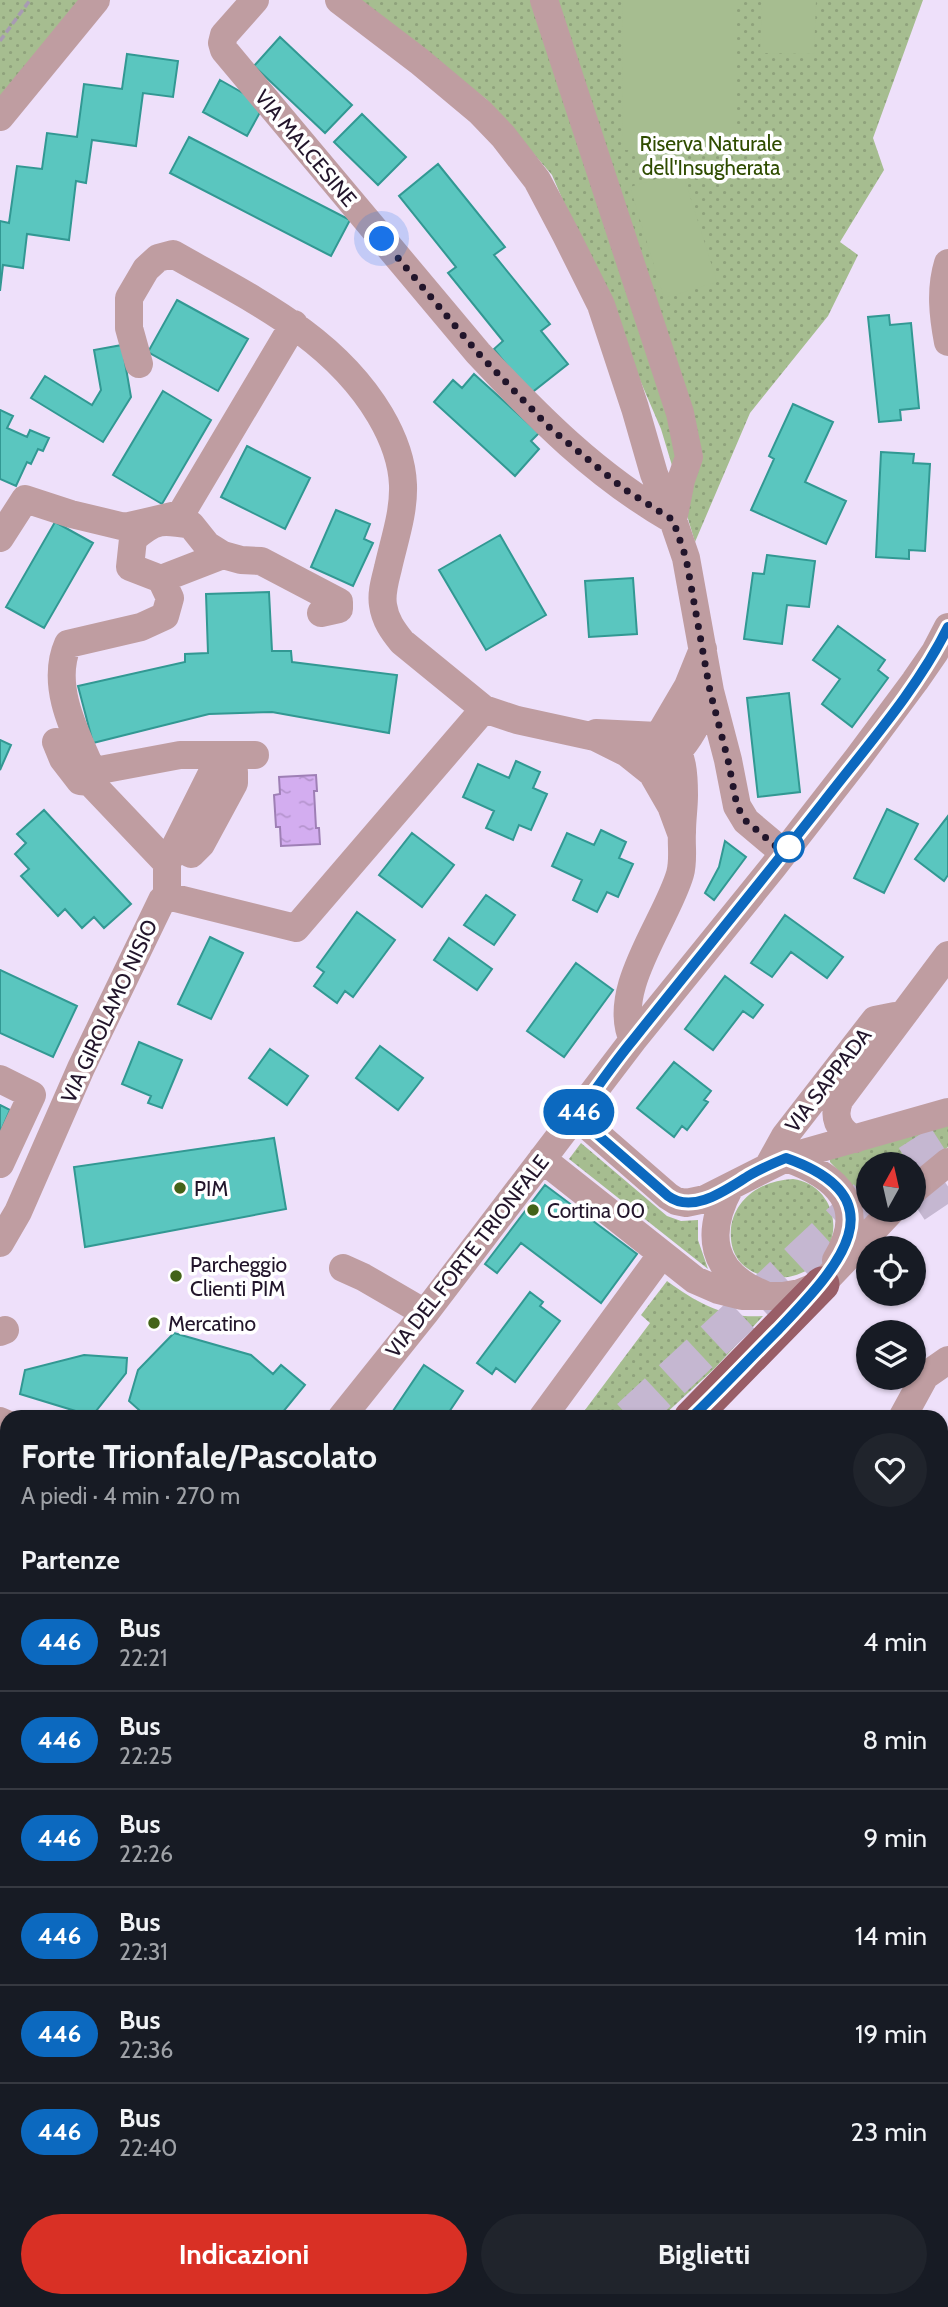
<!DOCTYPE html>
<html lang="it">
<meta charset="utf-8">
<style>
:root{--surface:#171b24;--page:#20242c;--text:#f1f3f6;--muted:#9ea1a6;--line:#363941;--accent:#d93025}
body{margin:0;font-family:Cabin,sans-serif;background:var(--page);color:var(--text);height:100vh;display:flex;flex-direction:column;font-size:26px;white-space:nowrap}
*{box-sizing:border-box;margin:0}
p{font-size:23px;color:var(--muted)}
.icon{flex:none;width:38px;height:38px;fill:none;stroke:currentColor;stroke-width:2;stroke-linecap:round;stroke-linejoin:round}
.map{position:relative;flex:1;overflow:hidden}
.sheet{position:absolute;left:0px;top:1410px;width:948px;height:898px;display:flex;flex-direction:column;background:var(--surface);border-radius:21px 21px 0 0;box-shadow:0 2px 5px #0004}
.sheet>*{flex:none}
.badge{padding:0 14px;border-radius:23px;font-size:24px;line-height:46px}
.needle{width:46px;rotate:8deg}
.buttons{position:absolute;left:856px;top:1152px;display:grid;gap:14px}
.buttons a{display:grid;place-items:center;width:70px;height:70px;border-radius:50%;background:var(--surface);box-shadow:0 2px 5px #0004;font-size:35px}
.you{position:absolute;width:35px;height:35px;margin:-18px;border:5px solid #fff;border-radius:50%;background:#1a73e8;box-shadow:0 0 0 10px #1a73e833}
.map>.badge{position:absolute;translate:-50% -50%;box-shadow:0 0 0 4px #fff}
h2{padding:0 21px;font-size:26px;line-height:63px}
.round{display:grid;place-items:center;flex:none;width:74px;height:74px;border-radius:37px;background:var(--page)}
.headline{display:flex;align-items:center;justify-content:space-between;height:119px;padding:0 21px}
h1{font-size:33px;font-weight:800;line-height:52px}
.button{display:flex;gap:14px;margin-top:auto;padding:14px 21px}
.button a{flex:1;height:80px;border-radius:42px;background:var(--accent);color:#fff;font-size:28px;font-weight:800;line-height:80px;text-align:center}
.button a+a{background:var(--page);color:var(--text)}
ul{padding:0;list-style:none}
li{display:flex;align-items:center;gap:21px;height:98px;padding:0 21px;border-top:2px solid var(--line)}
li div{flex:1}
li b{display:block;font-size:26px}
li em{font-style:normal}
li .badge{min-width:77px;font-weight:700;text-align:center}
.map>svg:first-child{display:block}
.grass{fill:url(#grass-dots)}
.forest{fill:url(#forest-firs)}
.garden{fill:#a6bd90}
.water{fill:url(#water-ripples);stroke:#9e7fb5;stroke-width:2}
.building{fill:#5ac6bf;stroke:#329893;stroke-width:2}
.lines{fill:none;stroke-linecap:round;stroke-linejoin:round}
.highway-tunnel{stroke:#c5b7d1;stroke-width:38;stroke-dasharray:38 19;stroke-linecap:butt}
.path{stroke:#a89bb3;stroke-width:3.5;stroke-dasharray:7 3.5;stroke-linecap:butt}
.minor{stroke:#bf9da1;stroke-width:28}
.major{stroke:#995e67;stroke-width:35}
.highway{stroke:#8a4753;stroke-width:38}
.line-casing{stroke:#fff;stroke-width:16}
.line{stroke:#0c69bf;stroke-width:10}
.walk{stroke:#22152b;stroke-width:7;stroke-dasharray:0 12.6}
.stop-dot{fill:#fff;stroke:#0c69bf;stroke-width:3.5}
.poi-dot{fill:#436318;stroke:#fff;stroke-width:2.5}
.labels{text-anchor:middle;dominant-baseline:central;stroke-width:7;stroke-linejoin:round;paint-order:stroke}
.park-label{font-size:21px;fill:#2f4c00;stroke:#fff}
.street-label{font-size:21px;fill:#22152b;stroke:#fff}
.poi-label{font-size:21px;fill:#22152b;stroke:#fff;text-anchor:start}
</style>
<div class="map">
<svg width="948" height="2307" viewBox="0 0 948 2307">
<defs>
<pattern id="grass-dots" width="8" height="8" patternUnits="userSpaceOnUse" patternTransform="scale(1.75)"><rect width="8" height="8" fill="#a6bd90"/><path d="M2 2h.1M6 6h.1" fill="none" stroke="#8fa27c" stroke-width="1.8" stroke-linecap="round"/></pattern>
<pattern id="forest-firs" width="22" height="20" patternUnits="userSpaceOnUse" patternTransform="scale(1.75)"><rect width="22" height="20" fill="#a6bd90"/><path d="M5 1l3.5 6h-7zM16 11l3.5 6h-7z" fill="#8fa27c"/></pattern>
<pattern id="water-ripples" width="26" height="14" patternUnits="userSpaceOnUse" patternTransform="scale(1.75)"><rect width="26" height="14" fill="#d3adf0"/><path d="M2 4q2-2 4 0t4 0M15 11q2-2 4 0t4 0" fill="none" stroke="#b594ce"/></pattern>
</defs>
<rect width="100%" height="100%" fill="#eee0fa"/>
<path class="grass" d="M0,0H94L0,104Z
M355,0H923L873,138L884,170L840,242L858,255L828,316L750,413L695,542L661,429L552,175L486,99Z
M948,1124V1147L914,1173V1164H868V1209H875L863,1222L850,1183L830,1162V1159Z
M581,1143L667,1216L681,1221L698,1220V1240L708,1269L569,1159Z
M793,1179C825,1183 843,1218 828,1248C813,1280 766,1288 741,1263C732,1253 730,1241 731,1228C735,1197 763,1180 793,1179Z
M667,1281C697,1303 726,1319 763,1316L715,1368L662,1417L579,1418L650,1323L641,1315Z
M538,2301H574L581,2307H536Z
M649,2301L738,2302L736,2307H658Z
M761,2301H812L806,2307H759Z"/>
<path class="forest" d="M948,2197V2307H839L845,2301H942V2204Z"/>
<path class="garden" d="M623,0H734V150H622Z
M762,0H816L814,54L760,53Z
M682,171L717,282L664,298L630,187Z
M7,1681V1986L0,1988V1683Z"/>
<path class="water" d="M316,775L317,791H314L316,828H319L320,844L281,846L280,827H276L274,795L280,794L279,777Z"/>
<path class="building" d="M280,37L352,105L325,133L254,66Z
M127,54L178,61L173,97L143,93L136,146L92,140L86,183L76,181L69,240L27,234L23,268L3,265L0,291V221L9,223L17,166L42,169L47,133L77,137L84,84L122,89Z
M220,80L264,105L247,136L203,112Z
M362,114L406,157L378,185L334,142Z
M189,137L350,220L331,256L170,173Z
M438,164L505,247L494,255L550,324L541,331L568,364L530,394L494,349L503,341L448,273L456,267L399,196Z
M177,300L248,339L218,391L148,352Z
M889,315L890,325L911,323L919,408L900,410L901,420L879,422L868,317Z
M122,345L131,397L103,442L31,398L45,376L92,405L101,390L94,350Z
M474,374L539,433L531,441L539,449L515,476L434,402L453,380L462,388Z
M163,391L211,420L162,504L113,475Z
M793,404L833,422L805,482L846,501L826,544L751,510L774,459L769,456Z
M0,410L13,416L7,428L27,437L30,430L49,438L43,451L38,449L31,464L27,462L16,486L0,479Z
M247,446L310,478L285,529L221,497Z
M881,452L914,454L913,463L930,464L925,551L909,550V559L876,557Z
M336,510L370,524L364,539L373,543L353,586L311,567Z
M55,522L93,543L44,628L6,607Z
M500,535L546,615L486,650L439,570Z
M767,555L815,561L809,607L787,605L782,644L744,639L753,573L764,574Z
M633,578L637,634L589,637L585,581Z
M269,592L272,651H291L292,662L397,675L389,733L272,712L209,714L93,743L78,686L185,662V654L208,653L206,594Z
M838,626L885,660L878,670L888,678L852,727L822,704L840,679L813,660Z
M789,693L800,792L758,797L747,698Z
M0,740L11,745L0,770Z
M516,761L540,772L533,788L547,794L531,830L519,825L513,840L486,828L494,811L463,797L478,764L509,778Z
M887,809L918,824L884,893L854,878Z
M44,810L131,904L104,928L94,917L82,928L65,909L58,916L21,876L29,869L15,854L26,843L17,834Z
M948,816V875L944,881L915,859Z
M601,830L626,842L619,858L633,864L618,897L607,892L597,912L573,900L582,880L552,866L567,833L594,845Z
M412,833L454,865L422,907L379,875Z
M725,841L746,857L714,900L705,893L719,867Z
M486,895L515,915L494,945L464,925Z
M357,912L395,940L353,997L345,991L337,1003L314,986L324,972L317,967Z
M785,915L843,957L827,978L791,952L772,977L751,963Z
M210,937L243,953L211,1019L178,1004Z
M449,938L492,969L477,990L434,960Z
M576,963L613,990L564,1057L527,1031Z
M0,970L77,1006L53,1057L0,1033Z
M725,976L763,1005L753,1018L743,1011L713,1050L685,1029Z
M139,1042L182,1060L162,1108L148,1103L151,1096L122,1084Z
M380,1046L423,1078L398,1110L356,1078Z
M270,1049L308,1076L287,1105L249,1078Z
M674,1062L711,1091L704,1100L708,1102L687,1130L682,1126L674,1137L637,1108Z
M0,1105L10,1110L0,1133Z
M274,1138L286,1209L85,1247L74,1167Z
M545,1185L637,1254L601,1303L521,1243L497,1273L485,1264Z
M530,1292L543,1302L540,1306L560,1321L515,1382L496,1368L492,1374L477,1363Z
M174,1333L251,1355L273,1374L281,1365L305,1385L278,1418H148L129,1401L138,1370Z
M84,1355L127,1358L126,1373L92,1416L20,1394L25,1370Z
M424,1365L463,1391L445,1418H403L393,1411Z
M948,1738V1760L942,1765V1743Z
M942,1771L948,1778V1839L942,1832Z
M948,2001V2042L942,2035V2007Z"/>
<g class="lines">
<path class="highway-tunnel" d="M909,1164L948,1139
M914,1204L948,1181
M630,1418L868,1197
M0,1555L7,1558"/>
<path class="path" d="M0,41L30,0"/>
<path class="minor" d="M255,0L224,35L222,43L224,50L478,353C538,417 596,476 673,520
M339,0L419,61L480,112L503,136L537,180L566,235L601,305L635,408L654,474L673,520L686,558L710,691L728,760L737,806L746,821L784,853
M544,0L680,413L689,457L681,480L673,520
M0,117L96,0
M948,263C940,289 943,316 948,342
M139,364L129,328V298L146,269L158,258L173,254C250,298 333,336 380,415C393,437 402,459 403,485C404,513 394,541 388,568C385,580 381,593 383,605C385,620 393,631 402,642L484,709L517,720L595,737L627,753L652,773L671,806L681,833
M0,538L25,499L71,514L125,527L181,514L294,324
M161,579L223,555
M596,733L658,736L670,739C683,753 684,776 684,795C684,807 682,819 682,832C681,846 684,860 680,874C666,922 610,990 633,1040
M56,742L63,759L80,781L90,782
M651,749L688,686L703,649
M667,762C690,742 700,719 710,691
M94,775C77,736 49,687 68,644L141,627L165,616L170,598L161,579L130,567L133,539C155,519 163,520 191,525L207,545L223,555L241,560L261,561L339,602V609L321,613
M167,863L212,773L218,767H225L234,772V783L201,844L191,854L176,846
M167,897V863L90,782L94,775L100,770L180,755H255
M0,1079L32,1095L0,1164
M576,1116L668,1196L676,1201L686,1203L705,1199L786,1158L948,1112
M855,1139C838,1131 832,1116 840,1099L948,955
M786,1158C838,1176 869,1206 836,1260
M542,1159L695,1280L718,1290L742,1296H783L800,1293L822,1284L893,1209
M769,1165L785,1136L875,1020L895,1016
M730,1187C705,1233 710,1273 763,1294
M914,1190L948,1162
M0,1243L18,1212L81,1068L162,900L171,897L296,928L484,709
M343,1268L363,1277L425,1313
M0,1332L5,1330
M341,1418L425,1313L633,1040L773,867L857,759L915,681L935,652L948,627
M542,1418L662,1254
M902,1418L925,1376L948,1360
M0,1421L7,1424
M942,1914L948,1908
M0,2008L7,2006
M209,2301L212,2307
M895,2301L897,2307"/>
<path class="major" d="M691,1418L822,1284
M0,1489L7,1494
M0,1588L7,1593
M942,2176L948,2169
M616,2301L623,2307
M746,2307L747,2301
M821,2307L827,2301"/>
<path class="highway" d="M0,1459L7,1462
M0,1518L7,1523"/>
</g>
<g class="lines">
<defs>
<path id="line" d="M691,1418C721,1389 749,1359 778,1330C834,1271 905,1200 786,1158C774,1163 762,1168 750,1175C728,1188 694,1215 668,1196L576,1116C595,1091 613,1064 633,1040C696,961 760,883 822,804C865,748 917,690 948,627"/>
</defs>
<use href="#line" class="line-casing"/>
<use href="#line" class="line"/>
<path class="walk" d="M382,239L478,353L550,428L624,489L673,520L686,558L710,691L728,760L737,806L746,821L784,853L789,847"/>
</g>
<circle class="stop-dot" cx="789" cy="847" r="14"/>
<g class="poi-dot">
<circle cx="180" cy="1188" r="7"/>
<circle cx="533" cy="1210" r="7"/>
<circle cx="176" cy="1276" r="7"/>
<circle cx="154" cy="1323" r="7"/>
</g>
<g class="labels">
<g class="park-label">
<text x="711" y="143">Riserva Naturale<tspan x="711" dy="24">dell'Insugherata</tspan></text>
</g>
<g class="street-label">
<text transform="translate(306 148) rotate(50)">VIA MALCESINE</text>
<text transform="translate(109 1011) rotate(-65)">VIA GIROLAMO NISIO</text>
<text transform="translate(828 1080) rotate(-52)">VIA SAPPADA</text>
<text transform="translate(467 1256) rotate(-52)">VIA DEL FORTE TRIONFALE</text>
</g>
<g class="poi-label">
<text x="194" y="1188">PIM</text>
<text x="547" y="1210">Cortina 00</text>
<text x="190" y="1264">Parcheggio<tspan x="190" dy="24">Clienti PIM</tspan></text>
<text x="168" y="1323">Mercatino</text>
</g>
</g>
</svg>
<div class="buttons">
<a><svg class="needle" viewBox="-14 -14 28 28"><path d="M0-13l5 13h-10z" fill="#e53935"/><path d="M0 13l5-13h-10z" fill="#9ea1a6"/></svg></a>
<a><svg class="icon" aria-label="locate" viewBox="0 0 24 24"><circle cx="12" cy="12" r="6"/><path d="M12 2v4M12 18v4M2 12h4M18 12h4"/></svg></a>
<a><svg class="icon" aria-label="layers" viewBox="0 0 24 24"><path d="M12 4l9 5-9 5-9-5zM3 14l9 5 9-5"/></svg></a>
</div>
<div class="you" style="left:382px;top:239px"></div>
<b class="badge" style="left:579px;top:1112px;background:#0c69bf;color:#fff">446</b>
<section class="sheet">
<div class="headline"><div><h1>Forte Trionfale/Pascolato</h1><p>A piedi · 4 min · 270 m</p></div><a class="round"><svg class="icon" aria-label="heart" viewBox="0 0 24 24"><path d="M12 20l-8-8c-3-5 5-10 8-4 3-6 11-1 8 4z"/></svg></a></div>
<h2>Partenze</h2>
<ul>
<li><span class="badge" style="background:#0c69bf;color:#fff">446</span><div><b>Bus</b><p>22:21</p></div><em>4 min</em></li>
<li><span class="badge" style="background:#0c69bf;color:#fff">446</span><div><b>Bus</b><p>22:25</p></div><em>8 min</em></li>
<li><span class="badge" style="background:#0c69bf;color:#fff">446</span><div><b>Bus</b><p>22:26</p></div><em>9 min</em></li>
<li><span class="badge" style="background:#0c69bf;color:#fff">446</span><div><b>Bus</b><p>22:31</p></div><em>14 min</em></li>
<li><span class="badge" style="background:#0c69bf;color:#fff">446</span><div><b>Bus</b><p>22:36</p></div><em>19 min</em></li>
<li><span class="badge" style="background:#0c69bf;color:#fff">446</span><div><b>Bus</b><p>22:40</p></div><em>23 min</em></li>
</ul>
<div class="button"><a>Indicazioni</a><a>Biglietti</a></div>
</section>
</div>
